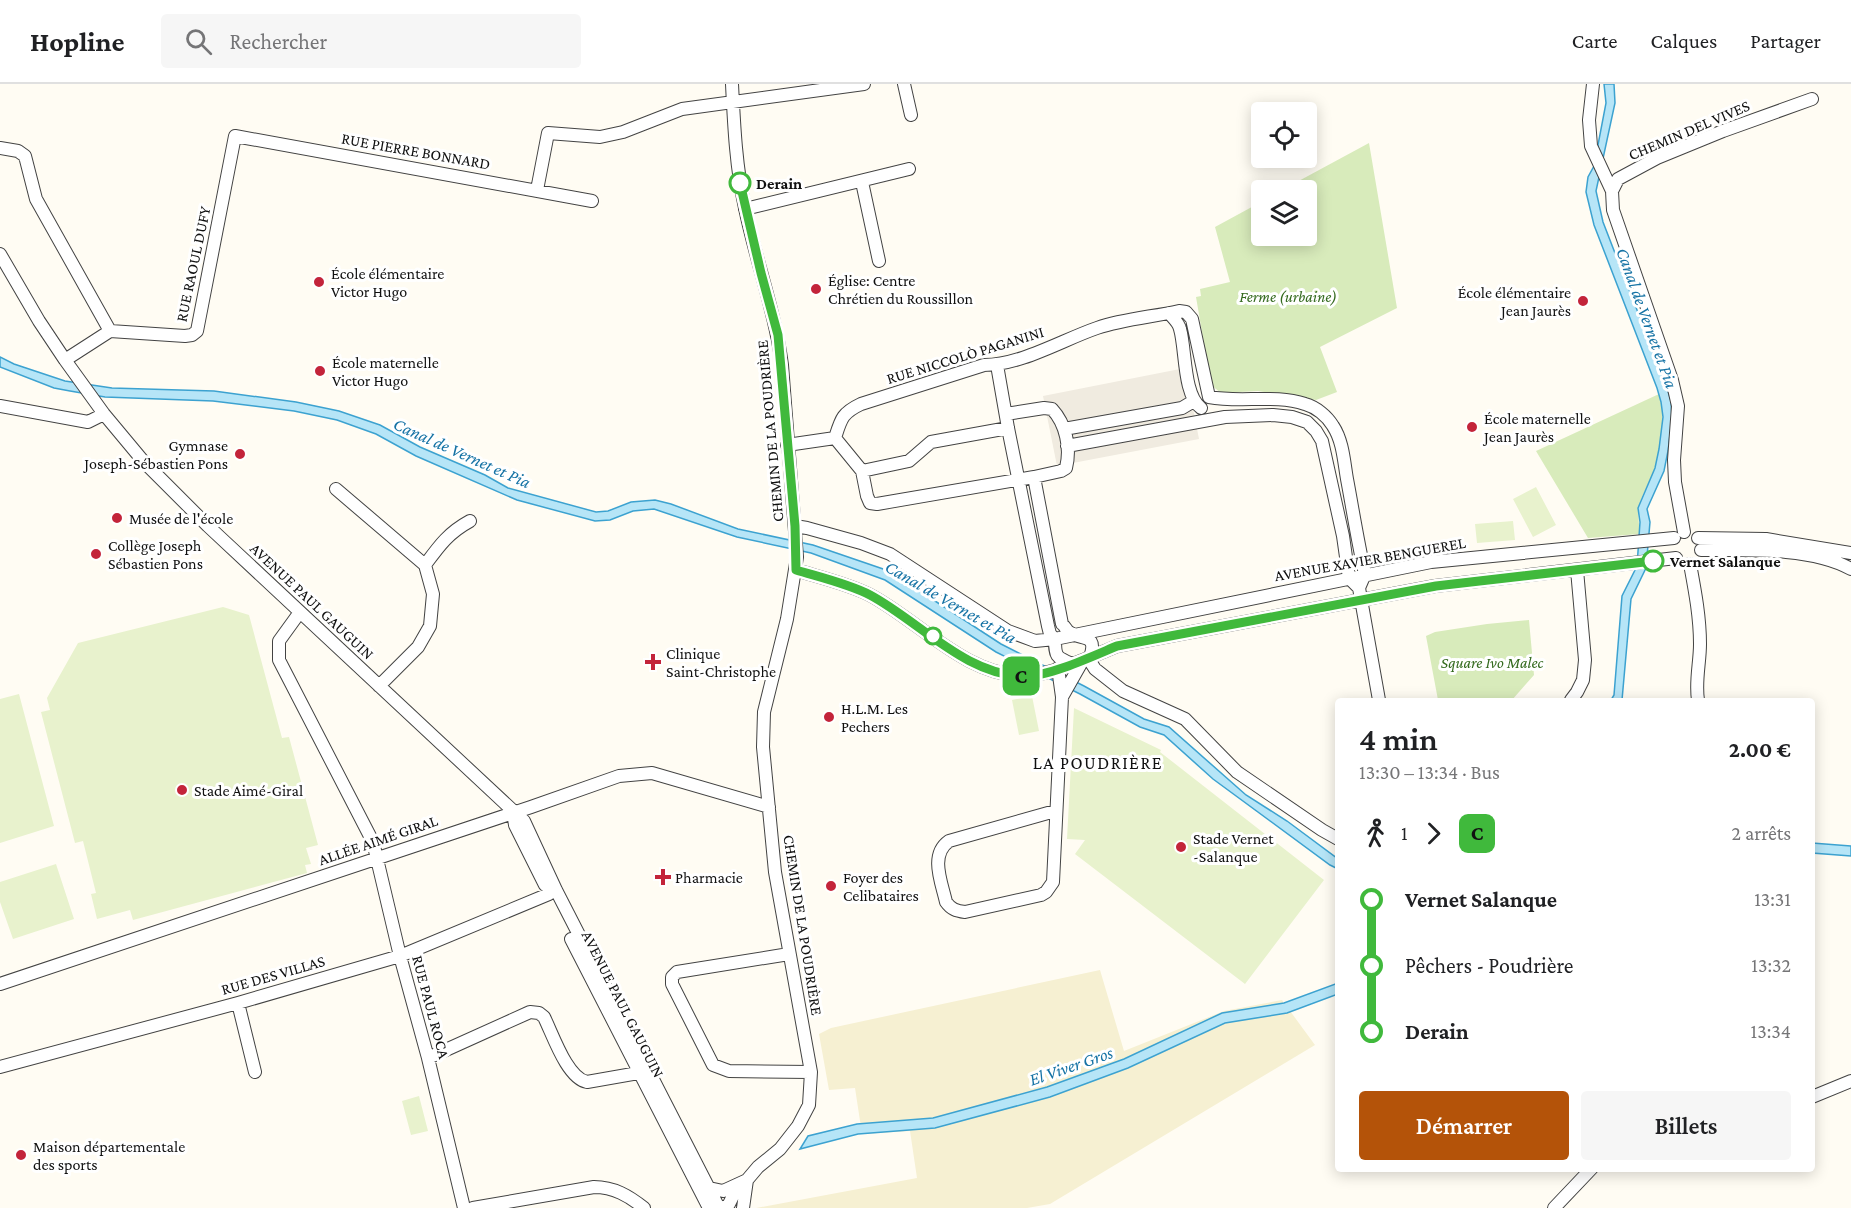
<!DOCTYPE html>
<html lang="fr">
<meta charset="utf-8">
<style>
:root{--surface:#fff;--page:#f6f6f6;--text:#202124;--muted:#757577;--line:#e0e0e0;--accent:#b45309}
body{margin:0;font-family:"Crimson Pro",serif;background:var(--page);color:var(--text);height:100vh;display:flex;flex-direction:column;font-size:22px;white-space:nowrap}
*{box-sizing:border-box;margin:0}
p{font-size:20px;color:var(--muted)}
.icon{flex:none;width:33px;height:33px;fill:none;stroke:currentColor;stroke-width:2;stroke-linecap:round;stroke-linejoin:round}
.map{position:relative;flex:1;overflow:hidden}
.panel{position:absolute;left:1335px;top:614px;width:480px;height:474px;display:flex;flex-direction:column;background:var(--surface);border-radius:6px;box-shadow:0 3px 15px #0003}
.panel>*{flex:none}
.badge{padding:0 12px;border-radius:9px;font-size:21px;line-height:39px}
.controls{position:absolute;left:1251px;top:18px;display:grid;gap:12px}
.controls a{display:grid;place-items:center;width:66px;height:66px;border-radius:6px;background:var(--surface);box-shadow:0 3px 15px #0003;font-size:30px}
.map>.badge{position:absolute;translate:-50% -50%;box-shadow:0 0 0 3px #fff}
.legs{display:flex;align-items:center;gap:9px;height:66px;padding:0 24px;font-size:20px}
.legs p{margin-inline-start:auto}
.overview{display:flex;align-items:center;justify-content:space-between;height:102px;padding:0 24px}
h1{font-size:33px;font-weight:600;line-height:45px}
.cta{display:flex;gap:12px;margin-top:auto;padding:12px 24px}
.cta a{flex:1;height:69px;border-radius:6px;background:var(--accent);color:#fff;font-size:24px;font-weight:600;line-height:69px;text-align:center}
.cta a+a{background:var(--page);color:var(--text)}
ul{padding:0 24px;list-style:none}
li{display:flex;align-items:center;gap:21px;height:66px;font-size:22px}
li i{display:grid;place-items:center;width:9px;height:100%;margin:0 8px;background:currentColor}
li i::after{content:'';width:15px;height:15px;margin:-8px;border:4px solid;border-radius:50%;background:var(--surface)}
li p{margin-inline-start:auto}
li:first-child i{background:linear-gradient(#0000 50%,currentColor 0)}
li:last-child i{background:linear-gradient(currentColor 50%,#0000 0)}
header{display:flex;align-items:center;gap:36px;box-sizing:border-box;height:84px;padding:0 30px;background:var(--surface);border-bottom:2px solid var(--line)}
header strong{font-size:28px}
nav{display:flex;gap:33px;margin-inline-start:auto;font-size:21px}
.search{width:420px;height:54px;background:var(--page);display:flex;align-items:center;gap:15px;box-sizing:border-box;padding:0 21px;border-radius:6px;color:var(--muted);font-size:22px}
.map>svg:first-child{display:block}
.farmland{fill:#f6f0d2}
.green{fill:#d8ebbb}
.pitch{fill:#e8f2cd}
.plaza{fill:#f0ebe0}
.water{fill:#b6e5f7;stroke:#3ca2d0;stroke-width:1.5}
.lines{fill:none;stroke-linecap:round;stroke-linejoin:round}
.minor-casing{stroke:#434343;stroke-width:14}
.minor{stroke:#fff;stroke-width:12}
.line-1-casing{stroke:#fff;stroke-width:14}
.line-1{stroke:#40b93c;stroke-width:9}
.stop-1-dot{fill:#fff;stroke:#40b93c;stroke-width:3}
.poi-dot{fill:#c3243a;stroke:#fff;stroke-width:2}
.labels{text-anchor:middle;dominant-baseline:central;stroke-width:6;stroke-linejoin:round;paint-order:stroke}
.street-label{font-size:16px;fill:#101010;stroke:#fff}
.stop-label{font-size:16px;font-weight:bold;fill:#101010;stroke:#fff;text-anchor:start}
.poi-label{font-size:16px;fill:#101010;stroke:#fff;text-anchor:start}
.park-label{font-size:16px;font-style:italic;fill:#346a1e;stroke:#fff}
.water-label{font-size:18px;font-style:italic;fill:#1673a5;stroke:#fff}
.neighbourhood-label{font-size:18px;letter-spacing:1.5px;fill:#101010;stroke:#fff}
</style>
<header>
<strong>Hopline</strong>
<div class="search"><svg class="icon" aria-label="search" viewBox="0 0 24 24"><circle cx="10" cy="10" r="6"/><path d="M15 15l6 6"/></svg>Rechercher</div>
<nav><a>Carte</a><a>Calques</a><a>Partager</a></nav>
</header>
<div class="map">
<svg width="1851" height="1124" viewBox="0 0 1851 1124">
<rect width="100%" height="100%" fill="#fffcf3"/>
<path class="farmland" d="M1100,886L1124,967L1224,927L1282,916L1315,961L1050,1120L1027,1124H756L917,1094L910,1047L862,1050L855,1004L829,1006L819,950L831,944Z"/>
<path class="green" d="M1369,59L1397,224L1320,263L1337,308L1316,316L1258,307L1221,309L1211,301L1196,213L1201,212L1200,205L1230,198L1215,143L1261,118L1262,152H1306V106H1282Z
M1659,310C1666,332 1662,361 1655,383C1651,397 1642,409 1639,422C1637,429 1640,441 1639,450L1588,454L1536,367Z
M1529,536L1534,591L1512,616H1438L1426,552L1435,548L1487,540Z"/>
<path class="pitch" d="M1536,403L1556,441L1533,453L1513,415Z
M1513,437L1515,456L1477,459L1475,440Z
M223,523L249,531L282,654L289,653L318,761L306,764L311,780L305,781L307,789L133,836L130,826L97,835L91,810L96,809L83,757L75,759L41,628L50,626L47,614L78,559Z
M19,610L54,742L0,759V615Z
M1032,612L1039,647L1019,651L1012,616Z
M1074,624L1161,666L1160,668L1324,796L1245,900L1075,770L1085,756L1067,755Z
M56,780L74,835L13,855L0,818V798Z
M419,1012L428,1047L411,1051L402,1017Z"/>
<path class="plaza" d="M1185,284L1199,355L1057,382L1043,312Z"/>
<path class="water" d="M1604,0H1614L1615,19L1596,107L1603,138L1666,301L1671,317L1672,334L1668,367L1664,387L1647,425L1650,438L1646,484L1631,515L1622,616H1611L1614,611L1622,512L1637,482L1640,438L1638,424L1655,384L1659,365L1663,333L1661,318L1657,304L1594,141L1586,108L1588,93L1594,82L1606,19Z
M0,273L14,280L65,297L112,304L214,307L296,318L339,327L380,341L420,363L485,391L508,404L596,428L608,427L631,418L655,416L671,420L738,445L813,461L889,487L1001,560L1084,602L1144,635L1169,643L1246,711L1287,737L1338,775V785L1330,781L1213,695L1164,651L1140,643L1080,610L996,568L885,496L811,469L737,453L654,425L633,427L610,436L595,437L517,416L416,372L376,350L337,336L294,327L213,317L105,313L70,307L54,304L0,283Z
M1812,759L1851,762V772L1812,769Z
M1338,899V910L1287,929L1225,939L1128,984L1050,1013L935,1044L858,1050L800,1065L808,1052L857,1040L933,1034L1047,1003L1124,975L1222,929L1284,919Z"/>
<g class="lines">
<defs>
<path id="minor" d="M904,0L911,31
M1593,0L1589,36L1591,62L1612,107
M0,64L18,67L25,72L36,115L110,247
M862,98L879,177
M537,106L548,49L600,53L623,48L682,25L864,0
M745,125L909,85
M0,170L39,237L65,276L104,330L144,378L208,442L524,737L556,806L719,1124
M1169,229C1173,234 1179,239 1180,245C1186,265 1183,311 1201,324
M65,276L110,247L185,252L192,251L197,247L235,52L592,117
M997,281L1008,344L1048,542L1050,550L1055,555C1055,573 1056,573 1072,580
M0,322L88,338L104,330
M1064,345L1182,324L1192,318L1193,315
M835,354C841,335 842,329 861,320L984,281C1021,281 1062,256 1097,244C1123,235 1152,233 1179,227L1186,228L1192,235L1209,313C1241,319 1274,310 1305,320C1316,323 1327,332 1333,342C1343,357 1344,378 1347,395C1353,427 1358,459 1365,490L1359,504
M835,354L862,387L867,412L870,419L877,420L1034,393L1061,387L1066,384C1071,364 1066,340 1052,325L1044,324L1006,330
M787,361L835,354
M1067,362L1225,333L1273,331L1292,333L1307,338L1316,347L1322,357L1343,452L1349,494L1359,504L1379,616
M862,387L909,377L931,358L1008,344
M1034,393L1062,540C1064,541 1067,547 1069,548C1082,557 1098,549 1090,573
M336,405L425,481L433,510L430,542L418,563L379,602
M795,442L807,444L861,459L890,470L1008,547L1035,557L1055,555L1431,478L1674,454
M1684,448L1675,398L1674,376L1678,322L1672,296L1613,126L1612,107L1618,95L1657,74L1723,47L1812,15
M1698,454L1766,455L1851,469
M1701,466C1745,466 1812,463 1851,485
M1690,480C1695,507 1700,533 1700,560C1700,579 1695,597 1698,616
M425,481C439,462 448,449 470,437
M796,486C819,493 849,500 870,511C919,537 967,593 1026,592C1051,591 1093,572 1117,562L1435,502L1676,474
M300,528L279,557V576L373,758L400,872L428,974L464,1124
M1088,574L1095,585L1123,607L1185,635L1237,688L1322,746L1338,755
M1062,613L1083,576
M1571,616L1577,608L1583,596L1585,576L1577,486
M1055,727L949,757C929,771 942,799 946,818C951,825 956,827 965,828L1041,811L1046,808L1053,798L1062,613L1058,584
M513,728L515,741L545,801
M571,855L709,1124
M789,870L677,888L672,893V900L713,981L729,987L811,988
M0,900L531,723L619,692L652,689L769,723
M238,919L255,988
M428,974L530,928L539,929L544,933C553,951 567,994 587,998L644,988
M0,983L238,919L400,872L549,810
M1812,1013L1851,997
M709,1104L723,1107L747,1096L758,1083L780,1065L798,1042L809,1021L811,988L775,788L763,663L764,628L787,535L797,473L782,281C775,228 756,177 745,124C736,84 734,41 732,0
M473,1124L594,1103C614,1103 629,1112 644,1124
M724,1124L729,1120L739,1100
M743,1124L747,1096
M1554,1124L1592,1084"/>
</defs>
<use href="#minor" class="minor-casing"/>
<use href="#minor" class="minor"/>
</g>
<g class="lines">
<defs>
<path id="line-1" d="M740,99L761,189L778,251L795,442L796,486C819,493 849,500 870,511C919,537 967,593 1026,592C1050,592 1093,572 1117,562L1436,502L1653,477"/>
</defs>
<use href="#line-1" class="line-1-casing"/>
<use href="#line-1" class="line-1"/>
</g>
<g class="stop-1-dot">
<circle cx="740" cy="99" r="10"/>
<circle cx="1653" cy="477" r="10"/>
<circle cx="933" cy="552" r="8"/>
</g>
<g class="poi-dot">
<circle cx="319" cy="198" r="6"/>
<circle cx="816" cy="205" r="6"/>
<circle cx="1583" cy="217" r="6"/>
<circle cx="320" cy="287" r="6"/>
<circle cx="1472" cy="343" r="6"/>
<circle cx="240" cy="370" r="6"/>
<circle cx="117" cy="434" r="6"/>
<circle cx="96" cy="470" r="6"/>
<path d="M650 569h6v6h6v6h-6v6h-6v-6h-6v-6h6z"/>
<circle cx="829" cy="633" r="6"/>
<circle cx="182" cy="706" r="6"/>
<circle cx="1181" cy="763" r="6"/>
<path d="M660 784h6v6h6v6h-6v6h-6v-6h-6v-6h6z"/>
<circle cx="831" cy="802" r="6"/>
<circle cx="21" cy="1071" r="6"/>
</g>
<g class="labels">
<g class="street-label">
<text transform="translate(1689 46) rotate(-23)">CHEMIN DEL VIVES</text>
<text transform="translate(416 67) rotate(10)">RUE PIERRE BONNARD</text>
<text transform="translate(193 180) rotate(-78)">RUE RAOUL DUFY</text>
<text transform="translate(965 271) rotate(-17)">RUE NICCOLÒ PAGANINI</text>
<text transform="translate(770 347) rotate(-95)">CHEMIN DE LA POUDRIÈRE</text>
<text transform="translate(1370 475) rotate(-10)">AVENUE XAVIER BENGUEREL</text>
<text transform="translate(312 517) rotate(43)">AVENUE PAUL GAUGUIN</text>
<text transform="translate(378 756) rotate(-19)">ALLÉE AIMÉ GIRAL</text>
<text transform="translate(803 841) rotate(81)">CHEMIN DE LA POUDRIÈRE</text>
<text transform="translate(273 891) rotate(-16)">RUE DES VILLAS</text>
<text transform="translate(623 920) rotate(63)">AVENUE PAUL GAUGUIN</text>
<text transform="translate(431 923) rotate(75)">RUE PAUL ROCA</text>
</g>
<g class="stop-label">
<text x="756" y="99">Derain</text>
<text x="1670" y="477">Vernet Salanque</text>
</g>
<g class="poi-label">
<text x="331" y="189">École élémentaire<tspan x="331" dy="18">Victor Hugo</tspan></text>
<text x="828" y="196">Église: Centre<tspan x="828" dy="18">Chrétien du Roussillon</tspan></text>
<text x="1571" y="208" text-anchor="end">École élémentaire<tspan x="1571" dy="18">Jean Jaurès</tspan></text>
<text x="332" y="278">École maternelle<tspan x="332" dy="18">Victor Hugo</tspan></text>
<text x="1484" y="334">École maternelle<tspan x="1484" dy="18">Jean Jaurès</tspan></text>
<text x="228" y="361" text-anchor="end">Gymnase<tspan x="228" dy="18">Joseph-Sébastien Pons</tspan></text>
<text x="129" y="434">Musée de l'école</text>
<text x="108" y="461">Collège Joseph<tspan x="108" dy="18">Sébastien Pons</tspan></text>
<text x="666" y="569">Clinique<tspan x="666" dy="18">Saint-Christophe</tspan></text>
<text x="841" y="624">H.L.M. Les<tspan x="841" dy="18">Pechers</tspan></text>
<text x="194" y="706">Stade Aimé-Giral</text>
<text x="1193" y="754">Stade Vernet<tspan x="1193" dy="18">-Salanque</tspan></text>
<text x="675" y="793">Pharmacie</text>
<text x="843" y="793">Foyer des<tspan x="843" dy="18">Celibataires</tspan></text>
<text x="33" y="1062">Maison départementale<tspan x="33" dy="18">des sports</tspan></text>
</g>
<g class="park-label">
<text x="1288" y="212">Ferme (urbaine)</text>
<text x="1492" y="578">Square Ivo Malec</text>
</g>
<g class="water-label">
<text transform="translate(1647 234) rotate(70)">Canal de Vernet et Pia</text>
<text transform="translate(462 369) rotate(24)">Canal de Vernet et Pia</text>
<text transform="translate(951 518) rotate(30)">Canal de Vernet et Pia</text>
<text transform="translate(1071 982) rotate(-19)">El Viver Gros</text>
</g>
<g class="neighbourhood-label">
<text x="1098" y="679">LA POUDRIÈRE</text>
</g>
</g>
</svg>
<div class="controls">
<a><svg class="icon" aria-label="locate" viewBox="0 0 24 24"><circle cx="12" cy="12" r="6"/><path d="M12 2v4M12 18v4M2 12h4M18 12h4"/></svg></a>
<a><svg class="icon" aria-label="layers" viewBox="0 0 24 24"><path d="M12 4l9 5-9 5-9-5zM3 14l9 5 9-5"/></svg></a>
</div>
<b class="badge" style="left:1021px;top:592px;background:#40b93c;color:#111">C</b>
<section class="panel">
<div class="overview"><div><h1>4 min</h1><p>13:30 – 13:34 · Bus</p></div><b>2.00 €</b></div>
<div class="legs"><svg class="icon" aria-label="walk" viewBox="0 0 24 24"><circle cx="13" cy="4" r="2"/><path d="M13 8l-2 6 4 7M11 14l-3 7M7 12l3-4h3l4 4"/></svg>1<svg class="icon" aria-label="forward" viewBox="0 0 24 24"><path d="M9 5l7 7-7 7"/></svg><b class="badge" style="background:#40b93c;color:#111">C</b><p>2 arrêts</p></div>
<ul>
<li><i style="color:#40b93c"></i><b>Vernet Salanque</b><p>13:31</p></li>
<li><i style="color:#40b93c"></i><span>Pêchers - Poudrière</span><p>13:32</p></li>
<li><i style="color:#40b93c"></i><b>Derain</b><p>13:34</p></li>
</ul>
<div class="cta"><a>Démarrer</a><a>Billets</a></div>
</section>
</div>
